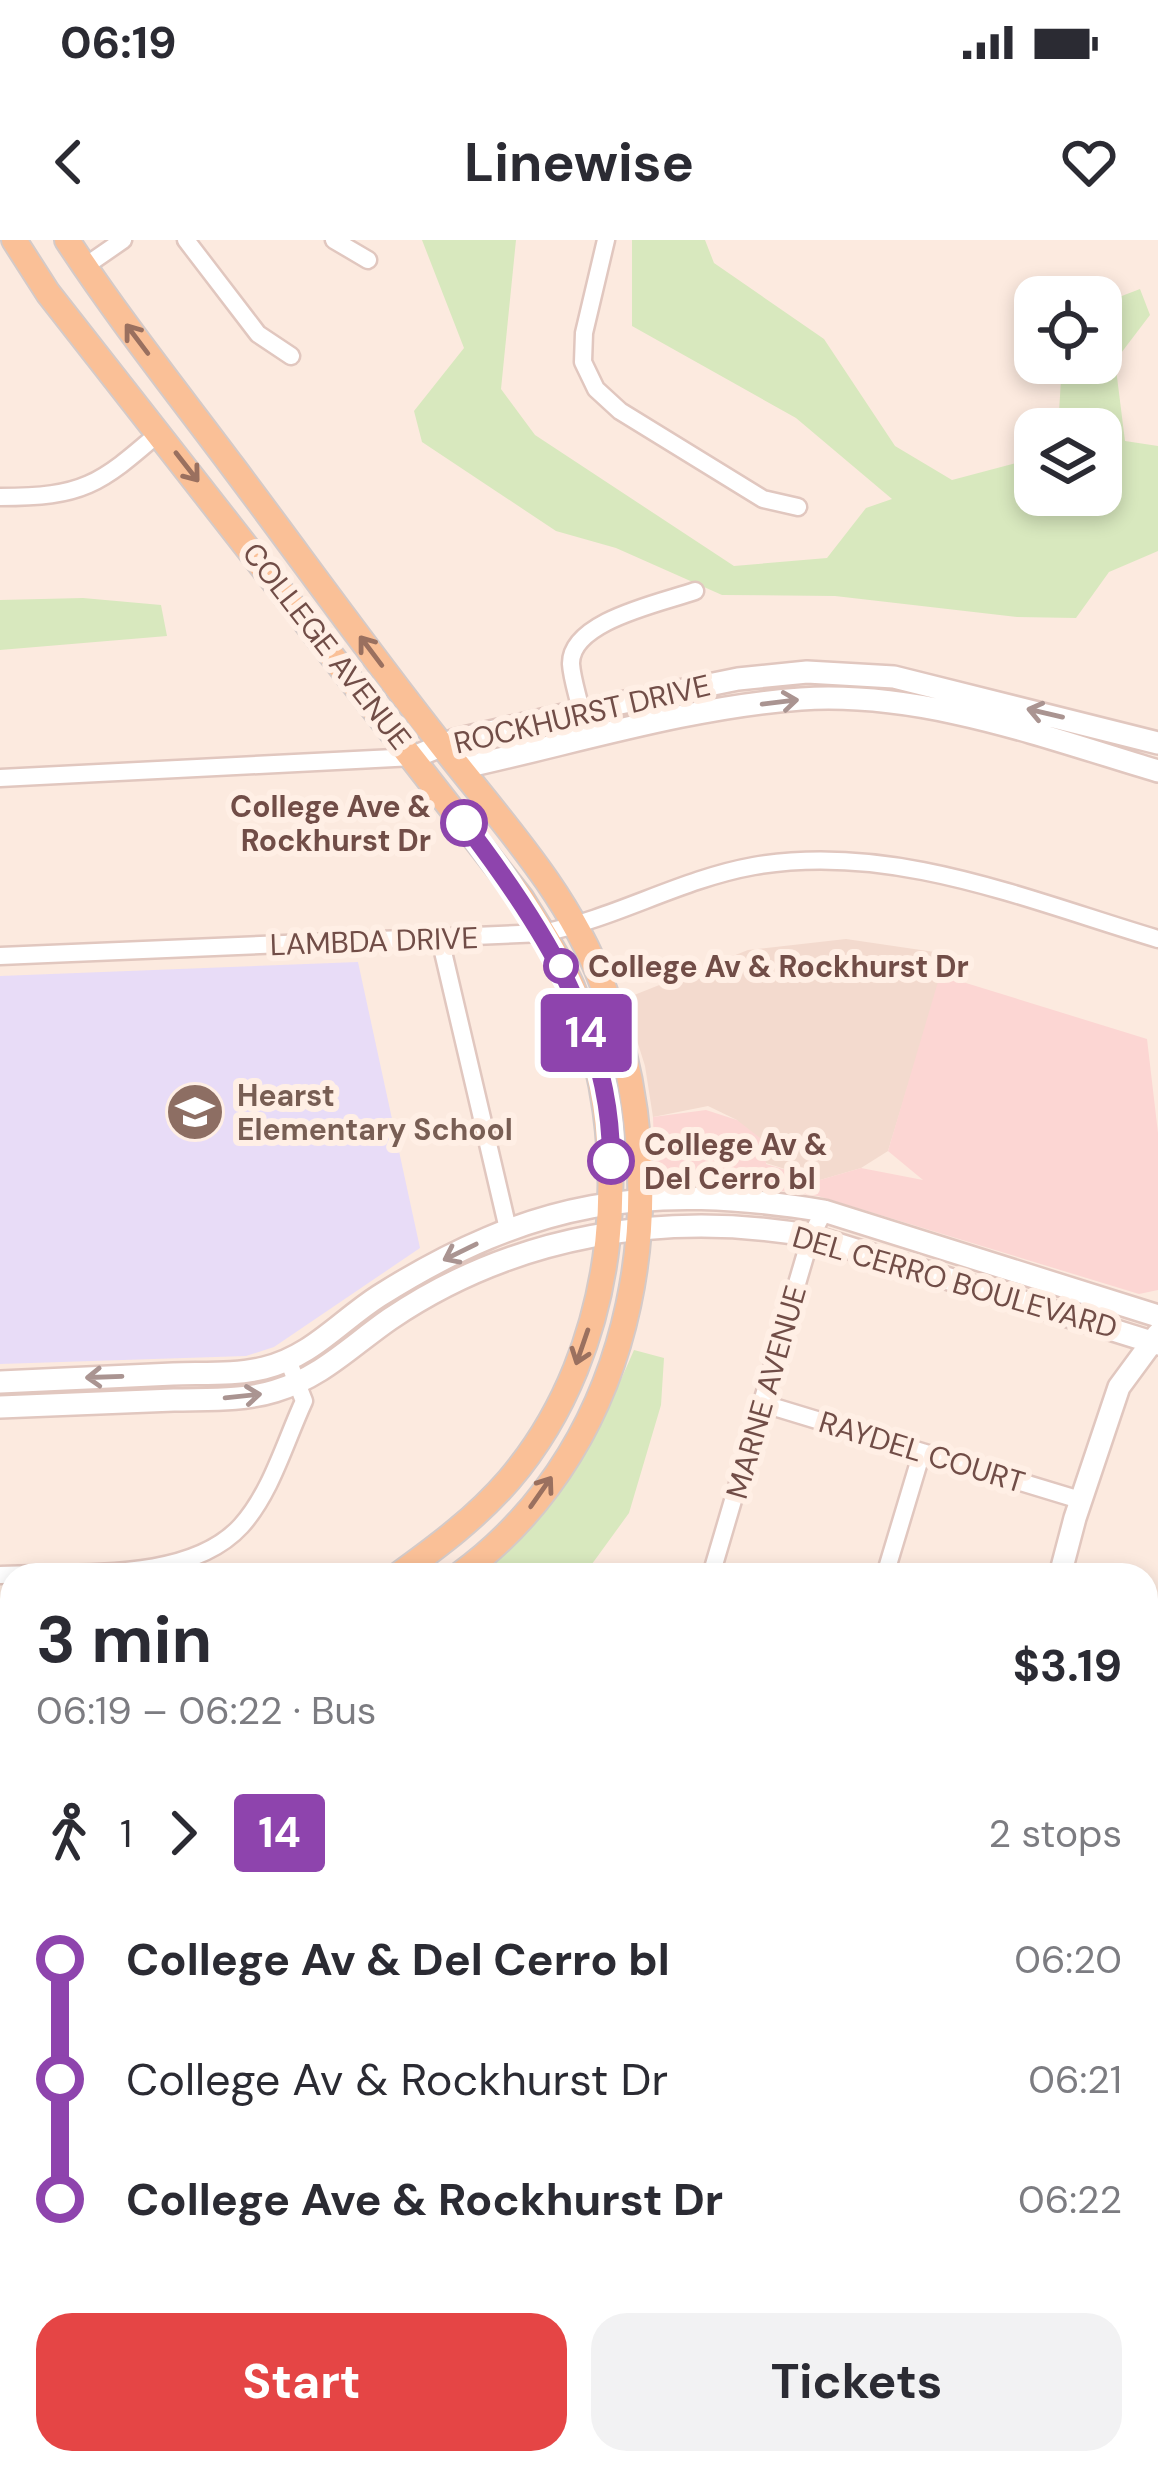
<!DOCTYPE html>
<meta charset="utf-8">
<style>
:root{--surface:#fff;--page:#f2f2f3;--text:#2b2b33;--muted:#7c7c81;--accent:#e54545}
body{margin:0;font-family:"DM Sans",sans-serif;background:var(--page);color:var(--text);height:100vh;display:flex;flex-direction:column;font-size:45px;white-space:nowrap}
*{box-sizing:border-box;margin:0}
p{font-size:39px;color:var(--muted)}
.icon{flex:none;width:66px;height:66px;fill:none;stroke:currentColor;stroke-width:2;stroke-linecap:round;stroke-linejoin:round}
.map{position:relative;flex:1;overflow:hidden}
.panel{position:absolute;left:0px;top:1323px;width:1158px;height:912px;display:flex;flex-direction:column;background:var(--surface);border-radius:36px 36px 0 0;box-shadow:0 6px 18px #0003}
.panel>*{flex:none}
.badge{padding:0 24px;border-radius:9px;font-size:42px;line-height:78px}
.controls{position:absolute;left:1014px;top:36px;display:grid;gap:24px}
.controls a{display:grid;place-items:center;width:108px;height:108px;border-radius:24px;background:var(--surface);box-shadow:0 6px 18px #0003;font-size:60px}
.map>.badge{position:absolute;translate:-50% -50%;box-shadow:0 0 0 6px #fff}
.legs{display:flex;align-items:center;gap:18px;height:132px;padding:0 36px;font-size:39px}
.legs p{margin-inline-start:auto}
.summary{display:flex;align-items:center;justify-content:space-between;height:204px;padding:0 36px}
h1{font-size:66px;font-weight:700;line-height:90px}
.action{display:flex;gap:24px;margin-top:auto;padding:24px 36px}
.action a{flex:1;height:138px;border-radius:36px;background:var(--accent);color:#fff;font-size:48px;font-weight:700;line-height:138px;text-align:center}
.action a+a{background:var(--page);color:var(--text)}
ul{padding:0 36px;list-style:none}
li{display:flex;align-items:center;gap:42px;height:120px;font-size:45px}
li i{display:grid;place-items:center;width:18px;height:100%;margin:0 15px;background:currentColor}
li i::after{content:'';width:30px;height:30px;margin:-15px;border:9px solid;border-radius:50%;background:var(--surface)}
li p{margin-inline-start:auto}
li:first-child i{background:linear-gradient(#0000 50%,currentColor 0)}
li:last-child i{background:linear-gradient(currentColor 50%,#0000 0)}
.status{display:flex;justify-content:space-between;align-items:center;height:84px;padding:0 60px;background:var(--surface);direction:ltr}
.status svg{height:33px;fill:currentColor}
header{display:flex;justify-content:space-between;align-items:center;height:156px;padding:0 36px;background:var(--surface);font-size:54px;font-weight:700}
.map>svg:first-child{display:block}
.residential{fill:#f3dace}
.commercial{fill:#fcd6d3}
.education{fill:#e8dcf7}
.green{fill:#d8e8be}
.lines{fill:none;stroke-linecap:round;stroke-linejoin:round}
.stream{stroke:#9bd6d2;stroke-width:4.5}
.minor-casing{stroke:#e1c7bf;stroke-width:21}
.tertiary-casing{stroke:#e1c7bf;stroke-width:26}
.primary-casing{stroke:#d4cac8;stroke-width:28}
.motorway-casing{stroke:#d4cac8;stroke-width:34}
.minor{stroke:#fff;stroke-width:16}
.tertiary{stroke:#fff;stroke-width:21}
.primary{stroke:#fac097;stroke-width:24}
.motorway{stroke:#f69a96;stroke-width:30}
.tram{stroke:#ab9fc3;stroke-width:3}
.oneway{stroke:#9a705f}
.oneway2{stroke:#aa9491}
.line-1-casing{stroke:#fff;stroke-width:27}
.line-1{stroke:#8e44ad;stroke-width:18}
.stop-1-dot{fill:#fff;stroke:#8e44ad;stroke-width:6}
.labels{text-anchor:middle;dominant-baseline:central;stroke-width:12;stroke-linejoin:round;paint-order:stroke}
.street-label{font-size:30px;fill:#714d47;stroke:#ffefe5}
.stop-label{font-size:30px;font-weight:bold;fill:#714d47;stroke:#ffefe5;text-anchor:start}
.education-label{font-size:30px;font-weight:bold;fill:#785e54;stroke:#ffefe5;text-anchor:start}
</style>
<div class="status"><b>06:19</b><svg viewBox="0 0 49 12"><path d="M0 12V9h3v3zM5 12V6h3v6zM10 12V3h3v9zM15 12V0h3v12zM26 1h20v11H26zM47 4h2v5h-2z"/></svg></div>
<header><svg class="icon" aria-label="back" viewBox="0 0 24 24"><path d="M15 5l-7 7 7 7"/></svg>Linewise<svg class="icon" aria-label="heart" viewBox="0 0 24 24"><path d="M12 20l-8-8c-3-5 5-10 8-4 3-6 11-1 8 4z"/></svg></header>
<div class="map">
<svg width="1158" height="2235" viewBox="0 0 1158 2235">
<rect width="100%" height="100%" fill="#fceadf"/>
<path class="residential" d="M846,699L948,714L888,911L861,928L820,940L766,923L737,880L708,866L653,877L645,826L624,759L748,710Z"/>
<path class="commercial" d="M940,735L1147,799L1158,893V1050L1139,1054L818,956L744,946L665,944L655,936L653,877L706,870L737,880L764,901L766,924L820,940L861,928L923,940L888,911Z"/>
<path class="education" d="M358,722L420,1008L274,1107L246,1116L0,1124V736Z
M12,1499V2223H643L640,2235H0V1522Z"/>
<path class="green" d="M422,0H516L501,149L535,195L734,326L827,318L866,268L892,259L796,178L632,86V0H705L714,23L824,99L895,206L952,240L1035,218V255H1101V189H1058L1062,123H1101V64L1140,49L1150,75L1115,121L1125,201L1158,206V311L1109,332L1076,378L1017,377L835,356L722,355L616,308L556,291L422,202L414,171L464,108Z
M83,358L161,365L167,396L0,410V360Z
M634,1110L664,1118L661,1165L629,1273L584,1335H479C554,1268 595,1201 634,1110Z
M12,1743V1892L0,1893V1746Z"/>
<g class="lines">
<path class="stream" d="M0,2126L12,2122
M382,2223L390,2235"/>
<defs>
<path id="minor" d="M186,0L258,94L291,116
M334,0L368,20
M606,0L584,93L583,122L596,149L620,171L763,259L798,267
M84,27L123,0
M0,257C83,257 99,245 160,192
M581,471C578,456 572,439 571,424C570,381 661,363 695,351
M0,538L414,517
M440,699L508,989
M0,716L543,693C616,678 681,639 754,626C892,602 1027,660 1158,699
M764,1164L1080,1260
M0,1335C73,1331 188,1344 241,1286C271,1253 285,1202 304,1161L288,1120
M711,1335L811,996L824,971
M885,1335L922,1212
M1146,2011L1158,1979
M638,2235V2223"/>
<path id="tertiary" d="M414,517L455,500L581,471L738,439L807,432L894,437L1158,503
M460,528C571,504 688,467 801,459C922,451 1044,497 1158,531
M0,1142C58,1139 116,1137 173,1134C203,1133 236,1135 264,1128C311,1117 340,1081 379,1056C531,960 648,942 824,971L1158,1076
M0,1167C58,1165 116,1162 174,1160C207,1159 243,1161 275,1151C322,1137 351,1106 390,1079C514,995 665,970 811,996L1158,1104
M1060,1335L1075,1278L1119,1147L1158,1094
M1146,2059L1158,2063
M0,2070L12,2069
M949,2223L994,2235"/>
<path id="primary" d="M14,0L48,53L522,659C539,687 559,716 572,746C637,904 622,1107 509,1240C476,1278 438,1306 398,1335
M67,0C118,78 177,152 233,227C302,319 369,413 440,503C499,579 568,652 602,743C680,945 642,1202 459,1335"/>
<path id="motorway" d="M0,1648L12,1638
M0,1680H12
M0,1729L12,1725
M0,1911L12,1910
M0,1944L12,1943
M0,1982L12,1981
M0,2028L12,2026
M1146,2160L1158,2163
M1146,2205L1158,2208"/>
</defs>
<use href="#minor" class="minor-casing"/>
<use href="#tertiary" class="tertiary-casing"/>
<use href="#primary" class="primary-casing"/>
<use href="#motorway" class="motorway-casing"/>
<use href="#minor" class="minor"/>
<use href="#tertiary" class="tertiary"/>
<use href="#primary" class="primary"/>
<use href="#motorway" class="motorway"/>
<path class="tram" d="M1043,2223L1089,2235
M1082,2223L1128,2235
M50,2235L71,2223"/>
</g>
<defs><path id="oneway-shaft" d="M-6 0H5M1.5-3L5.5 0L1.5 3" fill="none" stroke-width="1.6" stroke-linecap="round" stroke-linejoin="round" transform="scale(3)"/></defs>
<g class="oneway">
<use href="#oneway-shaft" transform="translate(137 99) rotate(-127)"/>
<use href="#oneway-shaft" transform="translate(187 227) rotate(52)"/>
<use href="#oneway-shaft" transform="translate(371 411) rotate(-127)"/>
<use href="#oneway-shaft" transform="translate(582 1107) rotate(109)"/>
<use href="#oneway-shaft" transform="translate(541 1252) rotate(-55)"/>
</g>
<g class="oneway2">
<use href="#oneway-shaft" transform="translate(780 462) rotate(-7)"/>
<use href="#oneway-shaft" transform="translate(1045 473) rotate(-167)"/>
<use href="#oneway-shaft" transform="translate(460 1012) rotate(154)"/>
<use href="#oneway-shaft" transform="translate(104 1137) rotate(178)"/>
<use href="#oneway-shaft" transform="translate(243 1156) rotate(-6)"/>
</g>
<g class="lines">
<defs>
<path id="line-1" d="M464,583C540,682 612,792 611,921"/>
</defs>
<use href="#line-1" class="line-1-casing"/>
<use href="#line-1" class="line-1"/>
</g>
<defs>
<symbol id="school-disc" viewBox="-11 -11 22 22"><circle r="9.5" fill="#8d6e63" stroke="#ffefe5"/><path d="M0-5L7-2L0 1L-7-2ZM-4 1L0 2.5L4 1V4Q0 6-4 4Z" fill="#fff"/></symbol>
</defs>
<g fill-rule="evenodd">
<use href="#school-disc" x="162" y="839" width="66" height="66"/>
</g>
<g class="stop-1-dot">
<circle cx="464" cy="583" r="21"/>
<circle cx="561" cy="726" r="15"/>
<circle cx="611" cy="921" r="21"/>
</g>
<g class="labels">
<g class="street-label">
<text transform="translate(327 406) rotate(52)">COLLEGE AVENUE</text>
<text transform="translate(582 474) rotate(-13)">ROCKHURST DRIVE</text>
<text transform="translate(374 701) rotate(-2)">LAMBDA DRIVE</text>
<text transform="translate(955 1042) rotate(16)">DEL CERRO BOULEVARD</text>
<text transform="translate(766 1152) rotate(-74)">MARNE AVENUE</text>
<text transform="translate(922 1212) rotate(17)">RAYDEL COURT</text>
</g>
<g class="stop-label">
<text x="431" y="566" text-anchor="end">College Ave &amp;<tspan x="431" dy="34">Rockhurst Dr</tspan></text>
<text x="588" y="726">College Av &amp; Rockhurst Dr</text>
<text x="644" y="904">College Av &amp;<tspan x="644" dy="34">Del Cerro bl</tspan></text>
</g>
<g class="education-label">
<text x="237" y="855">Hearst<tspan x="237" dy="34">Elementary School</tspan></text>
</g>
</g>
</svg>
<div class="controls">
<a><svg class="icon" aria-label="locate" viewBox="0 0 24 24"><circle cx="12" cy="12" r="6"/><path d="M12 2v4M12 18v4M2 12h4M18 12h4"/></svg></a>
<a><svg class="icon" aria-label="layers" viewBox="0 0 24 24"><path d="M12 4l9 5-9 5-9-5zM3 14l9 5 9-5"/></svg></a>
</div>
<b class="badge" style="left:586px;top:793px;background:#8e44ad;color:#fff">14</b>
<section class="panel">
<div class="summary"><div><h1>3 min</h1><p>06:19 – 06:22 · Bus</p></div><b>$3.19</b></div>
<div class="legs"><svg class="icon" aria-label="walk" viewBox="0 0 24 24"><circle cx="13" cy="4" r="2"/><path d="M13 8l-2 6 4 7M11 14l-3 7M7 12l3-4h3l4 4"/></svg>1<svg class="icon" aria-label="forward" viewBox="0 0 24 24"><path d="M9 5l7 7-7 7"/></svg><b class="badge" style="background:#8e44ad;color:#fff">14</b><p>2 stops</p></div>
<ul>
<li><i style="color:#8e44ad"></i><b>College Av &amp; Del Cerro bl</b><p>06:20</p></li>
<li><i style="color:#8e44ad"></i><span>College Av &amp; Rockhurst Dr</span><p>06:21</p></li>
<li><i style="color:#8e44ad"></i><b>College Ave &amp; Rockhurst Dr</b><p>06:22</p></li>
</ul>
<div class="action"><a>Start</a><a>Tickets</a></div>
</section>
</div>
